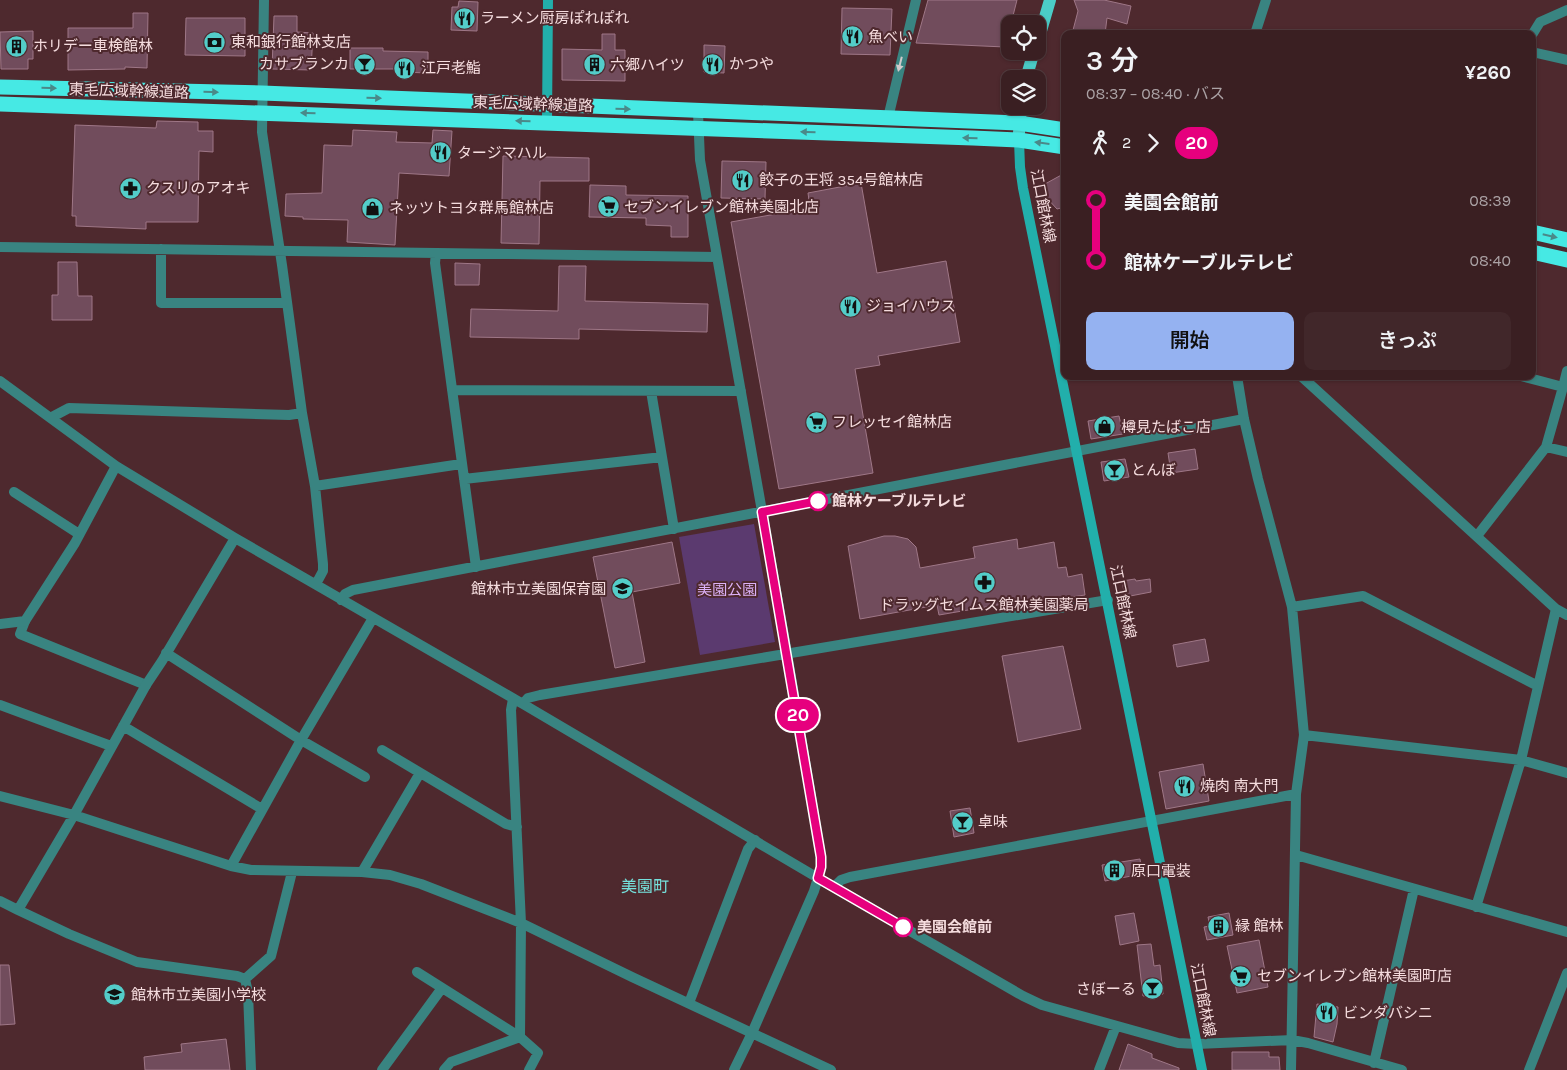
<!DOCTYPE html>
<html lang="ja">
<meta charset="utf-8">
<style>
:root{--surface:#3a1f22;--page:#41272a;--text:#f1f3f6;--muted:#aba2a5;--line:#543d40;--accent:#95b2f1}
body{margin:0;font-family:Karla,"Noto Sans JP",sans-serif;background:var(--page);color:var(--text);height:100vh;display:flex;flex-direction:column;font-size:19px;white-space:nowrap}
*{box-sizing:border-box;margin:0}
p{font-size:16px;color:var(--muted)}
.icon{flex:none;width:28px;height:28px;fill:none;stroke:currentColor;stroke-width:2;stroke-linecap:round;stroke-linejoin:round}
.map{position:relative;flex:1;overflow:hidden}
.details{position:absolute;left:1061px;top:30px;width:475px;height:350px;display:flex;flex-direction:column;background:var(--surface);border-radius:10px;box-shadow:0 1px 4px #0004,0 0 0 1px var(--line)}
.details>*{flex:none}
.badge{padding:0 10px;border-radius:16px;font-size:18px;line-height:32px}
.controls{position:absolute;left:1001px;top:15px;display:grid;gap:10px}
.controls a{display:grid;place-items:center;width:45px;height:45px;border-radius:10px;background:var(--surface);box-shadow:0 1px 4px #0004,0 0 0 1px var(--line);font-size:25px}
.map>.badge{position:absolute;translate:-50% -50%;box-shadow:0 0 0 2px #fff}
.legs{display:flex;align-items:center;gap:8px;height:55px;padding:0 25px;font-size:16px}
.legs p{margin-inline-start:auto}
.head{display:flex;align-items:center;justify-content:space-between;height:85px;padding:0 25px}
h1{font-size:28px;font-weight:600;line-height:38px}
.action{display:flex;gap:10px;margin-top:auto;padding:10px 25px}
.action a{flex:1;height:58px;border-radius:10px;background:var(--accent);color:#111;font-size:20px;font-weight:600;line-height:58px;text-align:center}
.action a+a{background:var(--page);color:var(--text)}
ul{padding:0 25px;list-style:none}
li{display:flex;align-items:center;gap:18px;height:60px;font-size:19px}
li i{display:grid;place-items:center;width:8px;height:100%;margin:0 6px;background:currentColor}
li i::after{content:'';width:12px;height:12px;margin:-6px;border:4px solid;border-radius:50%;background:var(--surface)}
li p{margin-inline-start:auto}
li:first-child i{background:linear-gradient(#0000 50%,currentColor 0)}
li:last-child i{background:linear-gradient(currentColor 50%,#0000 0)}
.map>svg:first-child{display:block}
.green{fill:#5b3a6f}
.building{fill:#714c5c;stroke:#9f7787}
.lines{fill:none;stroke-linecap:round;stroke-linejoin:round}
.lane{stroke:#398481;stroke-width:10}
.street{stroke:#398481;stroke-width:10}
.secondary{stroke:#22afab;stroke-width:10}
.primary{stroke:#4bccc7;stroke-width:12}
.highway{stroke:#46e9e4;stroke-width:15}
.oneway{fill:#cfcacb}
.oneway2{fill:#4a8989}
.line-1-casing{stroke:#fff;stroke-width:11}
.line-1{stroke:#e6007e;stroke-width:8}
.stop-1-dot{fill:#fff;stroke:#e6007e;stroke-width:2.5}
.labels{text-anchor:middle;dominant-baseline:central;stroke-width:4;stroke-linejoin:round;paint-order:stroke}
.poi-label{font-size:15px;fill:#f5dcde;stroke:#4e292e;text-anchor:start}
.street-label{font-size:15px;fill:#f5dcde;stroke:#4e292e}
.stop-label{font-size:15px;font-weight:bold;fill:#f5dcde;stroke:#4e292e;text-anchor:start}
.park-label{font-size:15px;fill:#dcb1f7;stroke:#4e292e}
.neighbourhood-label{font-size:16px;fill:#75e1dc;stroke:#4e292e}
</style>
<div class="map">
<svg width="1567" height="1070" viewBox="0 0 1567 1070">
<rect width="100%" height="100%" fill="#4e292e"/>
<path class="green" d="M754,524L775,642L700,655L679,537Z"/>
<path class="building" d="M928,0H1017L1005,47L916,43Z
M1074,0H1104L1131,6L1127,24L1107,18L1105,34H1072L1078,11Z
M459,1L478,2L477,31L451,30L452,7H458Z
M842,8L892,9L890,55L841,54Z
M133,13H148L147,68L125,67V69L68,70V28H133Z
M274,16H297V32L313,33L311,70L272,69Z
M186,18H245V56L185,55Z
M33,31V59H28V69H1L0,32Z
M602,34H615V50H625V81L562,80V49L602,50Z
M704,45L725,46L724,73L704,72Z
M350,48H383V51L428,52V73L400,72V69H350Z
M157,121L198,122V131H213V152L199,151L198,222H146V229L76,226V216H72L75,125L156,128Z
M353,130L397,132L396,142L432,143L433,130L452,131L449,176L399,173L395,245L347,242L348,220L303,219V217L285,216L286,194L322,193L324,145L352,146Z
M503,156L589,158V181H540L539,244L501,243Z
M722,161L766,162L765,199L721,198Z
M1065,173V207L1057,209L1046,197L1045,184Z
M861,183L877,273L946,261L960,342L878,356L880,365L855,369L873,473L779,489L731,222L810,208L808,193Z
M590,185L626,186V195L688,196V237H671V226L646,225V218L589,217Z
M58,262H77L78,296H92V320H52V295H58Z
M455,263L480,264L479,285H455Z
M559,266H586L585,301L708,304L707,332L579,329V339L470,337L471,309L558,311Z
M1119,416L1123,434L1091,439L1088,421Z
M1195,449L1198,469L1171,473L1168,453Z
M1125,459L1129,477L1104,481L1101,462Z
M884,536H895L908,539L916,547L920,568L975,558L973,547L1017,539L1018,549L1054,542L1058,568L1066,567L1068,577L1082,574L1085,595L1038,602V598L939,615L937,605L860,619L848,546Z
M672,542L680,583L632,592L645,662L615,668L593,557Z
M1135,579L1136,581L1150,579L1151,592L1125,597L1122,581Z
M1205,639L1209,661L1177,667L1173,645Z
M1063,646L1081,729L1018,742L1002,656Z
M1203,764L1209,801L1166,809L1159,772Z
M970,808L974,833L954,837L950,811Z
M1140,859L1142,874L1105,881L1102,865Z
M1134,913L1139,941L1120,945L1115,916Z
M1229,913L1233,935L1207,940L1204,927L1210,926L1208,917Z
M1259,940L1268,987L1237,993L1227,946Z
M1151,944L1154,966L1160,965L1163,994L1143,996L1137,945Z
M0,965H9L15,1024L0,1025Z
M1317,1004L1338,1007L1337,1024L1333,1042L1314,1037Z
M226,1039L230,1070H145L144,1057L182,1052L181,1044Z
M1128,1044L1152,1054V1058L1179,1068V1070H1119Z
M1232,1052H1269V1057H1279L1280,1070H1232Z"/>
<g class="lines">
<path class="lane" d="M25,621L20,634L146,685
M689,1003L748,849L755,840
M752,1033L814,891L818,878"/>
<path class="street" d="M264,0L262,132L282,265L302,413L315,486L323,564V571L316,584
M1255,34L1266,0
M1532,35L1540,22L1567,10
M1532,52L1567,60
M698,112L700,160L787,653L821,857V867L818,878
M888,118L916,0
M0,247L717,257
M161,249V303H287
M436,253L435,263L476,567
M1237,376L1244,419L1258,479L1292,607L1304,735L1296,794L1291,1070
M1301,376L1556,609L1567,615
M1521,376L1563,387L1567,371
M0,381L116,466L235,538L523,704L818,878L1023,996L1042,1005L1178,1043L1197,1044L1292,1040L1308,1043L1402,1070
M452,390L741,391
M651,391L674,529
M52,417L69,408L289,415L302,413
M1546,447L1567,452
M464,479L662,457
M315,486L461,464
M14,492L79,534
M1477,536L1546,447L1563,387
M341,600L345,594L353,590L1244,419
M1292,607L1363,596L1538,686
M0,624L25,621L75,543L116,466
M166,653L301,740L365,777
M513,699L511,710L521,923L520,1037
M523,704L528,698L540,695L1108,600
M0,705L111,746
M123,726L262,809
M1304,735L1521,760L1567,773
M382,750L506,824L517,827
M0,796L74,815L231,866L251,870L362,872L390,875L421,884L521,923L632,977L831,1070
M1296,855L1567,932
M231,866L301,740L373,618
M362,872L420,773
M834,887L841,880L850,877L1296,794
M0,901L18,910L69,934L137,962L237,976L245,979
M1476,907L1521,760L1556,609
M18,910L74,815L146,685L162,661L235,538
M417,972L520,1037L538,1053L529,1070
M245,979L271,956L292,872
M245,979L248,992L251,1070
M1374,1063L1414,889
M382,1070L442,988
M444,1070L451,1062L520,1037
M734,1070L752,1033
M1099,1070L1116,1026
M1529,1070L1567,973"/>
<path class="secondary" d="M547,122L548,0
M1019,140L1020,167L1023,188L1202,1070"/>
<path class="primary" d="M1038,41L1050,0
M1026,79L1034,51
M1019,133L1021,106"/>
<path class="highway" d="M0,87L262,93L1019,123L1065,130
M0,104L973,138L1019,140L1065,147
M1532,232L1567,240
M1532,252L1567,260"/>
</g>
<defs><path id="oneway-solid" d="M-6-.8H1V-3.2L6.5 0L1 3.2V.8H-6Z" transform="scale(1.25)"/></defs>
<use class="oneway" href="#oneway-solid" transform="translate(900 64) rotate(104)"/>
<g class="oneway2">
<use href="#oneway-solid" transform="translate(49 88) rotate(1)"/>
<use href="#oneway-solid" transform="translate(211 92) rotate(1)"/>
<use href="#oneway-solid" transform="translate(374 98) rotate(2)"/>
<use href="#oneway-solid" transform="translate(623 109) rotate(2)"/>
<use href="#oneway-solid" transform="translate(308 113) rotate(-178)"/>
<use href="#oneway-solid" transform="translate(523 121) rotate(-178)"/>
<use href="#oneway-solid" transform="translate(808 132) rotate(-178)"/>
<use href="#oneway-solid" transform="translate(970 138) rotate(-178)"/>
<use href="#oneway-solid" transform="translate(1042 143) rotate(-173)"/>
<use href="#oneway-solid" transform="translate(1550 236) rotate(13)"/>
</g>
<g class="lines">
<defs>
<path id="line-1" d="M818,501L762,512L821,857V867L818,878L903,927"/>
</defs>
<use href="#line-1" class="line-1-casing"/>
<use href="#line-1" class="line-1"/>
</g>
<defs>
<symbol id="restaurant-disc" viewBox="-11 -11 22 22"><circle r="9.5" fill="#53cdc9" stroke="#4e292e"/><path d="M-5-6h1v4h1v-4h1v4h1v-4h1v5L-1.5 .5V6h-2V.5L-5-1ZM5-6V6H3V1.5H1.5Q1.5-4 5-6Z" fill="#111"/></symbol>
<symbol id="bank-disc" viewBox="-11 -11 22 22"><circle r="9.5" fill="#53cdc9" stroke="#4e292e"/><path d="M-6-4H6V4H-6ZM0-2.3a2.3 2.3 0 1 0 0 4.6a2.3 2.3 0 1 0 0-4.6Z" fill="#111"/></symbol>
<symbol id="building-disc" viewBox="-11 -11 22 22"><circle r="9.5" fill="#53cdc9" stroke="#4e292e"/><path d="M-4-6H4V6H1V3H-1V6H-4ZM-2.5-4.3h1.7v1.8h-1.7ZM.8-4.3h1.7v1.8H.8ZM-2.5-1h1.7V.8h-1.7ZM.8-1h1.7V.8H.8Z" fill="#111"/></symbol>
<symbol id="bar-disc" viewBox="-11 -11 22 22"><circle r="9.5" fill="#53cdc9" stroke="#4e292e"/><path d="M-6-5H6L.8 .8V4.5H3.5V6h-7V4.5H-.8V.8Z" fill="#111"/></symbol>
<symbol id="pharmacy-disc" viewBox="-11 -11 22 22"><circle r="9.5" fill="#53cdc9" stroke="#4e292e"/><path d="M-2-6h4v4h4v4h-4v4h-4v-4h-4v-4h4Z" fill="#111"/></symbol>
<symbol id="supermarket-disc" viewBox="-11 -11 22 22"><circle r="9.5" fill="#53cdc9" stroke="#4e292e"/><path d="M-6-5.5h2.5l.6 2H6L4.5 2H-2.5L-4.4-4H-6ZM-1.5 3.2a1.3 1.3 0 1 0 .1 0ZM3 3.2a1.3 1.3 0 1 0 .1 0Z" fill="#111"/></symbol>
<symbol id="shop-disc" viewBox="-11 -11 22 22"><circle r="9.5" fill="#53cdc9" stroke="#4e292e"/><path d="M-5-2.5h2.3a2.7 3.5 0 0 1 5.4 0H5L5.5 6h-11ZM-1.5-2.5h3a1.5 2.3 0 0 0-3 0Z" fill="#111"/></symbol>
<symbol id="school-disc" viewBox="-11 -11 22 22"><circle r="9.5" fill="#53cdc9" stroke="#4e292e"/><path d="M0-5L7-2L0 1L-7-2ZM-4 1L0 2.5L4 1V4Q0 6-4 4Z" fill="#111"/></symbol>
</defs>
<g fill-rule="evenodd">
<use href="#restaurant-disc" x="452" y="6" width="25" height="25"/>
<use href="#restaurant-disc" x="840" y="24" width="25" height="25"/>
<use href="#bank-disc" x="202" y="30" width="25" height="25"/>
<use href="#building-disc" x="4" y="34" width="25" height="25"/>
<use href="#bar-disc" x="352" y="52" width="25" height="25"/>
<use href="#restaurant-disc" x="700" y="52" width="25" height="25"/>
<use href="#building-disc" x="582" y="52" width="25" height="25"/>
<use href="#restaurant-disc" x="392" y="56" width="25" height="25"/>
<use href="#restaurant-disc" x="428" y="140" width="25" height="25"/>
<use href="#restaurant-disc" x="730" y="168" width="25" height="25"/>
<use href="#pharmacy-disc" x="118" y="176" width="25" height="25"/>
<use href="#supermarket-disc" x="596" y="194" width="25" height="25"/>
<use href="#shop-disc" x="360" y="196" width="25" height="25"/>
<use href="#restaurant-disc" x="838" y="294" width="25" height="25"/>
<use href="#supermarket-disc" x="804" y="410" width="25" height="25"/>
<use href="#shop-disc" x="1092" y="414" width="25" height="25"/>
<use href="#bar-disc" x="1102" y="458" width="25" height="25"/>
<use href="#pharmacy-disc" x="972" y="570" width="25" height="25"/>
<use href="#school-disc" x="610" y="576" width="25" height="25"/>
<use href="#restaurant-disc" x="1172" y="774" width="25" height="25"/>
<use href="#bar-disc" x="950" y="810" width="25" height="25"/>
<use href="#building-disc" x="1102" y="858" width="25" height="25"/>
<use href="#building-disc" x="1206" y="914" width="25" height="25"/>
<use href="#supermarket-disc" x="1228" y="964" width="25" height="25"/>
<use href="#bar-disc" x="1140" y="976" width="25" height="25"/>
<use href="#school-disc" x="102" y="982" width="25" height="25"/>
<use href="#restaurant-disc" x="1314" y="1000" width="25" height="25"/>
</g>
<g class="stop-1-dot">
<circle cx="818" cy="501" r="9"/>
<circle cx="903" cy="927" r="9"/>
</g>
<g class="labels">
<g class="poi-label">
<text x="480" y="18">ラーメン厨房ぽれぽれ</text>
<text x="868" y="37">魚べい</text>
<text x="231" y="42">東和銀行館林支店</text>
<text x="33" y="46">ホリデー車検館林</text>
<text x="349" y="64" text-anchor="end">カサブランカ</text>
<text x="729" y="64">かつや</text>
<text x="610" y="65">六郷ハイツ</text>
<text x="421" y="68">江戸老鮨</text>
<text x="457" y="153">タージマハル</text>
<text x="759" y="180">餃子の王将 354号館林店</text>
<text x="146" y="188">クスリのアオキ</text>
<text x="624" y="207">セブンイレブン館林美園北店</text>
<text x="389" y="208">ネッツトヨタ群馬館林店</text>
<text x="866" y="306">ジョイハウス</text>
<text x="832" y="422">フレッセイ館林店</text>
<text x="1121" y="427">樽見たばこ店</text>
<text x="1131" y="470">とんぼ</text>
<text x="606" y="589" text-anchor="end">館林市立美園保育園</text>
<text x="984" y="605" text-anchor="middle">ドラッグセイムス館林美園薬局</text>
<text x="1200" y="786">焼肉 南大門</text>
<text x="978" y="822">卓味</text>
<text x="1131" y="871">原口電装</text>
<text x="1235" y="926">縁 館林</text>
<text x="1257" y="976">セブンイレブン館林美園町店</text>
<text x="1136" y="989" text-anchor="end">さぼーる</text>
<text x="131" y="995">館林市立美園小学校</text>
<text x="1343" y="1013">ビンダバシニ</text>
</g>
<g class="street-label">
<text transform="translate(129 91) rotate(2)">東毛広域幹線道路</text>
<text transform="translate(533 104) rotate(2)">東毛広域幹線道路</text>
<text transform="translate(1043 206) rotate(79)">江口館林線</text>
<text transform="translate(1123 602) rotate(78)">江口館林線</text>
<text transform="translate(1203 1000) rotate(79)">江口館林線</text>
</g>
<g class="stop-label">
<text x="832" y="501">館林ケーブルテレビ</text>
<text x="917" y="927">美園会館前</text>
</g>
<g class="park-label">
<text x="727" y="590">美園公園</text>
</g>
<g class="neighbourhood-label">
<text x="645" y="886">美園町</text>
</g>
</g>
</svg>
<div class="controls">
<a><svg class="icon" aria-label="locate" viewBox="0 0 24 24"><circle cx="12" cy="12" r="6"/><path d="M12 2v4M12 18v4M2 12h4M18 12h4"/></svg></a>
<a><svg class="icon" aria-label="layers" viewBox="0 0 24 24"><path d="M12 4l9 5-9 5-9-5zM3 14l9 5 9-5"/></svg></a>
</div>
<b class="badge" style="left:798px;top:715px;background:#e6007e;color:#fff">20</b>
<section class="details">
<div class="head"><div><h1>3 分</h1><p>08:37 – 08:40 · バス</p></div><b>¥260</b></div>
<div class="legs"><svg class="icon" aria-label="walk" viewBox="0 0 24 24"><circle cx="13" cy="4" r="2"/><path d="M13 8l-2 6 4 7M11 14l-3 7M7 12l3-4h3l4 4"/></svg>2<svg class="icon" aria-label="forward" viewBox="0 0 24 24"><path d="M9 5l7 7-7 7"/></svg><b class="badge" style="background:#e6007e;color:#fff">20</b></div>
<ul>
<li><i style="color:#e6007e"></i><b>美園会館前</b><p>08:39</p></li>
<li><i style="color:#e6007e"></i><b>館林ケーブルテレビ</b><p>08:40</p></li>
</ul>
<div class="action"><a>開始</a><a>きっぷ</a></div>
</section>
</div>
